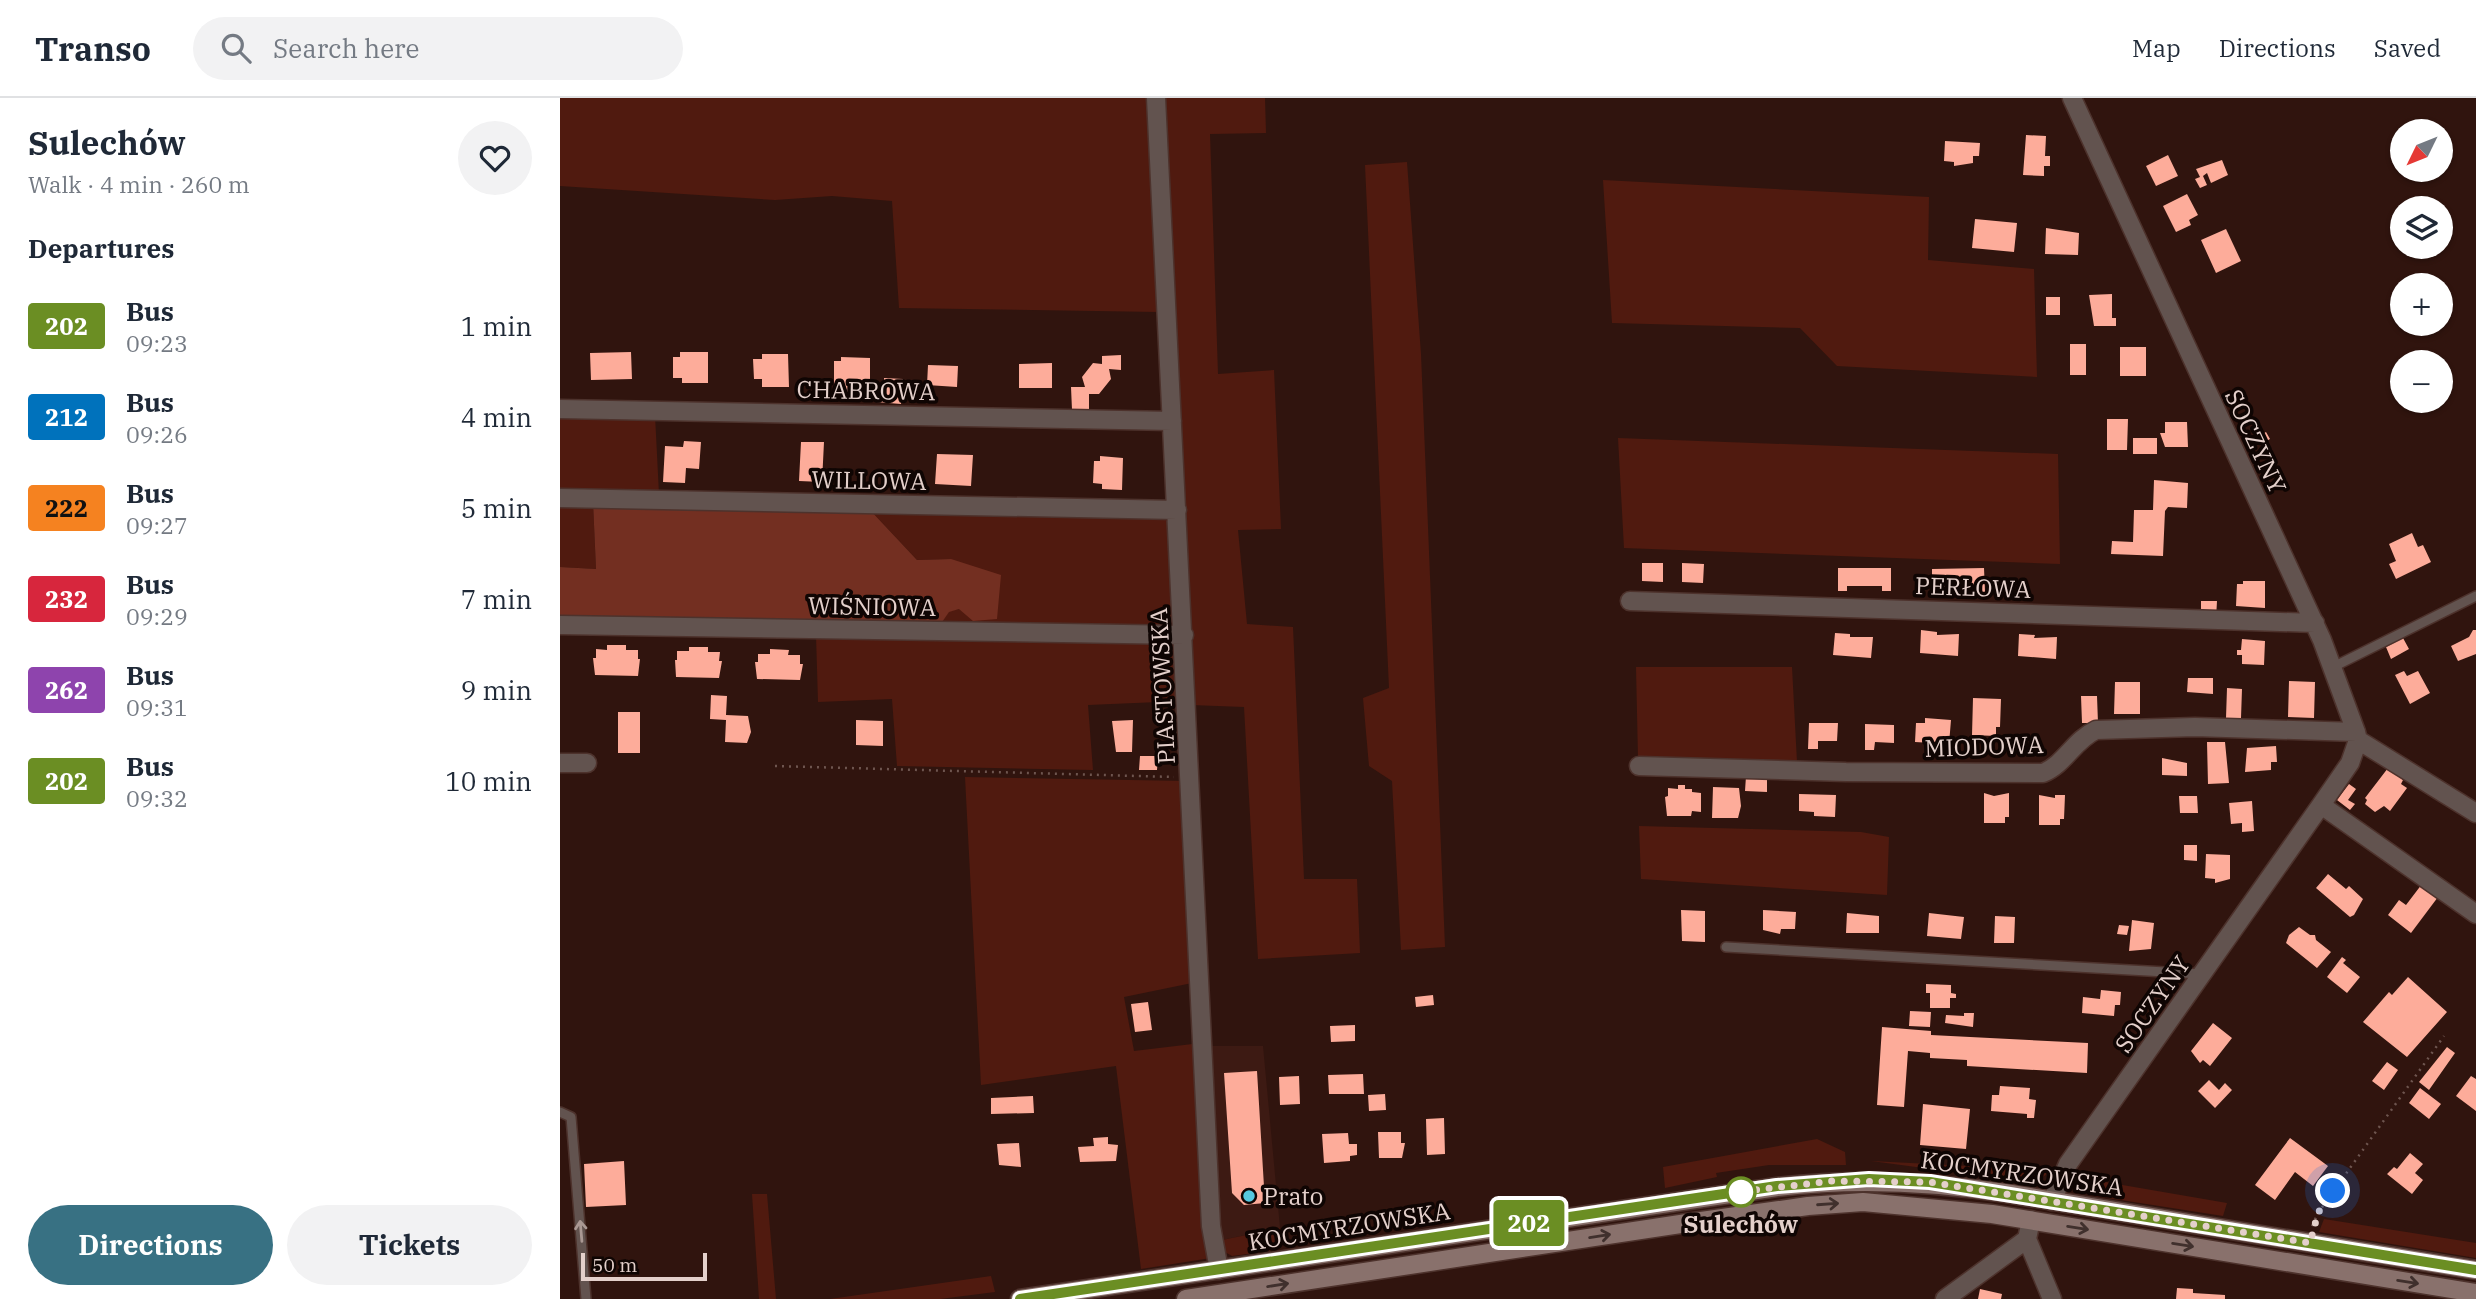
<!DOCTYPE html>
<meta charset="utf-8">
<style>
:root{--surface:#fff;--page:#f2f2f3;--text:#1f2937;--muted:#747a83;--line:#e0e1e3;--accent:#387183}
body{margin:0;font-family:"IBM Plex Serif",serif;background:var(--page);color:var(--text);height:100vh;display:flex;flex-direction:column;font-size:26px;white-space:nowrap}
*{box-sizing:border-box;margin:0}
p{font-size:23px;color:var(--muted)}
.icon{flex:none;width:38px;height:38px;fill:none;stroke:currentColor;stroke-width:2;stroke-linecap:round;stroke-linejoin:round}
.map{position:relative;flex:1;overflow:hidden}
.panel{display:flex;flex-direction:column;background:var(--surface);width:560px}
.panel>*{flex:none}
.badge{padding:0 14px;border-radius:5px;font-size:24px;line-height:46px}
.needle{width:46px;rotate:227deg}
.tools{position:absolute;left:1830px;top:21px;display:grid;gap:14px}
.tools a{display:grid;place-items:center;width:63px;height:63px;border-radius:50%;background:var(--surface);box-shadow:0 2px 5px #0004;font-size:35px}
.scale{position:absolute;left:21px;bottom:18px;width:126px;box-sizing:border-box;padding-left:7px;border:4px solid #e4d0cb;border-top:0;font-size:19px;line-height:24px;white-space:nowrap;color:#e4d0cb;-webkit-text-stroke:5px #0f0503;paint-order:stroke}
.you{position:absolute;width:35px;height:35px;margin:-18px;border:5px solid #fff;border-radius:50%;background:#1a73e8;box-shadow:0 0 0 10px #1a73e833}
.map>.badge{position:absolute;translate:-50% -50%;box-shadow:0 0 0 4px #fff}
h2{padding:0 28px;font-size:26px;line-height:63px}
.round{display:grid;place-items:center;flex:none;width:74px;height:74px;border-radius:37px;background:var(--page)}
.summary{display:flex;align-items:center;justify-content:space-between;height:119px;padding:0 28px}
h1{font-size:33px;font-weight:800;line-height:52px}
.action{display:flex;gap:14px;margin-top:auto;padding:14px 28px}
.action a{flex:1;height:80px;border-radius:42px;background:var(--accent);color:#fff;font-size:28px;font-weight:800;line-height:80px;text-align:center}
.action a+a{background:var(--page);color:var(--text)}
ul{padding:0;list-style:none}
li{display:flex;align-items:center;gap:21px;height:91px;padding:0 28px}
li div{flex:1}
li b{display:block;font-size:26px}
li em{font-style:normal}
li .badge{min-width:77px;font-weight:700;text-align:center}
header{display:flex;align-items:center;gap:42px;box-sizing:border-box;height:98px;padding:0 35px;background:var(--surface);border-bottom:2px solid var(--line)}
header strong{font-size:33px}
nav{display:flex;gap:38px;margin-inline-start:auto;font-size:24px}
.search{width:490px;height:63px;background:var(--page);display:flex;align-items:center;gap:18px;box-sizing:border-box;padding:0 24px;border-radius:38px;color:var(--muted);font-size:26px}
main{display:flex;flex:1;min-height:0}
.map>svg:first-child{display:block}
.built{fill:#3d1a13}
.green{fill:#501a0f}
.forest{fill:#732f21}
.building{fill:#fdac9a}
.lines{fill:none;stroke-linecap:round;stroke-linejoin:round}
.lane-casing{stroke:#4d322c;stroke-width:12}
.street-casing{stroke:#4d322c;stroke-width:21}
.secondary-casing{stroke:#4d322c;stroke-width:21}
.path{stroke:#6e554f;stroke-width:2.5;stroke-dasharray:2 5;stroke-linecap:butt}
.lane{stroke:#62534f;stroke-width:9}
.street{stroke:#62534f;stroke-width:18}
.secondary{stroke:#89716c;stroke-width:18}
.oneway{stroke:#40302d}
.oneway2{stroke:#aa9893}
.line-casing{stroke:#fff;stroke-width:16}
.line{stroke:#6b8e23;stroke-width:10}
.walk{stroke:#e4d0cb;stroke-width:7;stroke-dasharray:0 12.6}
.stop-dot{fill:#fff;stroke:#6b8e23;stroke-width:3.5}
.poi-dot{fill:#56c9e0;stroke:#0f0503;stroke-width:2.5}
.labels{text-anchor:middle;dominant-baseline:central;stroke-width:7;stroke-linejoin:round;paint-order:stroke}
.street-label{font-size:24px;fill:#e4d0cb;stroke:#0f0503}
.poi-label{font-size:24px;fill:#e4d0cb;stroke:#0f0503;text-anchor:start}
.stop-label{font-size:24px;font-weight:bold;fill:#e4d0cb;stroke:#0f0503}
</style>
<header>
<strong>Transo</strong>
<div class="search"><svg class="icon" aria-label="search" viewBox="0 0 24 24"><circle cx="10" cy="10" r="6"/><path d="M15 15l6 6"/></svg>Search here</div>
<nav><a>Map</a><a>Directions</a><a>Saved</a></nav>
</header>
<main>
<section class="panel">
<div class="summary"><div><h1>Sulechów</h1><p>Walk · 4 min · 260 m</p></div><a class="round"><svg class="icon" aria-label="heart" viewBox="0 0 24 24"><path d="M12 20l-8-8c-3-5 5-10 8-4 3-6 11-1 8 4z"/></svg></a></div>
<h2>Departures</h2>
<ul>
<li><span class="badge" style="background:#6b8e23;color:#fff">202</span><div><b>Bus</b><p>09:23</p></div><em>1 min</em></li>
<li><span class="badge" style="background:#0072bc;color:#fff">212</span><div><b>Bus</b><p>09:26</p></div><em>4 min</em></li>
<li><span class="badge" style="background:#f58220;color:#111">222</span><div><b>Bus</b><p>09:27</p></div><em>5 min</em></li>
<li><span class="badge" style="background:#d7263d;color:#fff">232</span><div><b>Bus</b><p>09:29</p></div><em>7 min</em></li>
<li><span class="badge" style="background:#8e44ad;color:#fff">262</span><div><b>Bus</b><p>09:31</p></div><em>9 min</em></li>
<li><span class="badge" style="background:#6b8e23;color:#fff">202</span><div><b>Bus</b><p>09:32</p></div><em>10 min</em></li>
</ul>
<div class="action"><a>Directions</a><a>Tickets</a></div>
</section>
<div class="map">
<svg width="1916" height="1201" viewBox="0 0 1916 1201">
<rect width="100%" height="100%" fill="#30140e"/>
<path class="built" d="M648,948H703L720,1130L662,1142L655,1111Z"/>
<path class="green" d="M0,0H590L599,214L339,210L332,103L272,98L215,102L0,88Z
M600,0H705L706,35L650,36L658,276L714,272L721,431L678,432L687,526L733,529L744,781H797L800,855L698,861L684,609L631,607Z
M847,64L861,256L885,849L841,852L832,683L809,668L803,600L829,590L805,67Z
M1043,82L1369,99L1368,162L1474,171L1477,279L1277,268L1240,230L1052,225Z
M0,315L95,317L99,396L0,395Z
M1058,340L1498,356L1500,466L1064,450Z
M0,403L33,404L36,471L0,469Z
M311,413L613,415L620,533L378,530L389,513L399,511L391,461L357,462Z
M256,537L620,543L622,603L528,607L533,672L337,668L332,601L258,604Z
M1076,569H1232L1237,664L1078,660Z
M405,679L627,683L637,884L564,899L574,953L641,945L651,1160L581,1171L556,968L421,987Z
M1079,728L1301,734L1329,739L1327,797L1081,781Z
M1257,1041L1285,1054L1286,1067H1209L1156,1075L1157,1079L1105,1090L1103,1069Z
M1311,1063L1469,1071L1489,1074L1476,1085Z
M1516,1079L1667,1105L1663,1118L1529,1097Z
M192,1096H207L216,1201H199Z
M1764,1121L1916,1145V1160L1759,1134Z
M720,1130V1146L717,1152L672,1158L665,1154L662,1142Z
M431,1178L435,1194L380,1201H270Z"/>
<path class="forest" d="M33,404L311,413L357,462L391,461L441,477L437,521L413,523L399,511L389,514L378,530L0,523V469L36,471Z"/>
<path class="building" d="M1466,37L1486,38L1485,58H1490V68H1484V78L1463,77Z
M1385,43L1420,45L1419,58H1413V65L1394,68V64L1384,63Z
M1608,57L1618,78L1596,88L1586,68Z
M1662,62L1668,77L1651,85L1647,75L1643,78L1647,87L1640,90L1635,81L1640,79L1636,71Z
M1627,96L1638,117L1629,122L1631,127L1616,134L1603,108Z
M1415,121L1457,125L1454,154L1412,150Z
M1486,130L1519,135L1518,157L1485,156Z
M1666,131L1681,163L1656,175L1641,142Z
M1552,196V220H1556V228H1534L1529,197Z
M1486,199H1500V217H1486Z
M1510,246H1526V277H1510Z
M1560,249H1586V278H1560Z
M71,254L72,281L31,282L30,255Z
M120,254H148V285H122V280H113V259H120Z
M202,256H228L229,289H202V281H194L193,261H202Z
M561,257V272L549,271L551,281L539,296H529V312H512L511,289H525L522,279L533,265L542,266V258Z
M281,259L310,260V294H278V289H274V263H281Z
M492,265V290H459V266Z
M368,267L398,268L397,289L367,287Z
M324,280L343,281L341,306L316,304L317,288H324Z
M1547,321H1568L1567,352H1547Z
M1605,324H1627L1628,349H1605L1600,335H1605Z
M1706,334L1710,341L1699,347L1695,340Z
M1573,340H1597V356H1573Z
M124,343L141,344L139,371L126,370L125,385L103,384L105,348L123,349Z
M241,344H264L262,384L239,383Z
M377,356L413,357L411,388L375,386Z
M540,358L563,360L562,392L542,391V386L533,385L534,363H540Z
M1594,382L1628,385L1627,410L1608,409L1605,413L1603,458L1551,456L1552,443L1573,444L1574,412H1593Z
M1852,435L1858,449L1863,447L1871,464L1836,481L1829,466L1836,463L1829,446Z
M1082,465H1103V484L1082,483Z
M1122,465L1144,466L1143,485L1122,484Z
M1278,470H1331V493H1322V488H1287V493H1278Z
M1424,470L1425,494H1415L1416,489H1381V494H1372V471Z
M1683,483H1705V510L1676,508L1677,486H1683Z
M1641,503H1657L1656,521L1641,518Z
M1361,532L1377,534V537L1399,536L1398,558L1360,555Z
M1913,532H1916V556L1898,563L1891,548L1909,539Z
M1275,535L1290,536V539H1313L1311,560L1273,557Z
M1459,536L1475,537L1474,540L1497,539L1496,561L1458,558Z
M1843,540L1849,551L1831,561L1826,549Z
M1682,541L1705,543L1704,567L1682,566V557H1677V552H1681Z
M47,547H66V552H78V561H80L78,578L35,577L33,560H36V551L47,552Z
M129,549H148V554H160L159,563H162L159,580L116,579L115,562H117V553H129Z
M210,551L229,552L228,557H240V566H243L240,582L197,581L195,564H198V556H210Z
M1844,573L1847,578L1858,573L1870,595L1850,606L1835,577Z
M1628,580H1653V596L1627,594Z
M1729,583L1755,584L1754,620L1728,619Z
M1555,584H1580V616H1554Z
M1667,590L1682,591L1681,620H1666Z
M151,597L167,598L166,617L188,618L191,634L187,645L165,644L166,622L150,621Z
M1521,598H1537L1538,625H1522Z
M1413,600L1441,601L1440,629H1436V638L1412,637Z
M58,614H80V655H58Z
M1365,620L1391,622L1389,646L1355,644L1356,625H1365Z
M296,622L323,623V648L296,647Z
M573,622L572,654H556L552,623Z
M1249,625H1278L1277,643H1258V651H1248Z
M1305,626L1334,627V645L1315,644L1314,652H1305Z
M1647,644H1665L1669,685L1648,686Z
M1716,648L1717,664H1711V672L1685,674L1687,650Z
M580,658H598L597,672H579Z
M1602,660L1627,665V678L1602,677Z
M1828,670L1843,682L1841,686L1847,690L1830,713L1824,708L1815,714L1805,706L1807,702L1805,700Z
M1186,678L1207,679V694L1185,693Z
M1789,686L1796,691L1788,702L1795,706L1790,712L1777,702Z
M1118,687H1125V691H1132V694L1141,695V714L1132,713L1131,718H1107L1105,699L1108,698V690L1118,691Z
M1153,689L1179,690L1181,708L1178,720H1152Z
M1424,695L1434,698L1449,695V719H1445V725H1424Z
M1239,696L1276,697L1275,719L1254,718V714L1239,713Z
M1479,697L1495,700V697H1505L1504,721H1500V727H1479Z
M1619,698H1637L1638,715H1620Z
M1692,703L1694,733L1682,734V725L1671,726L1669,705Z
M1624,747H1637V763L1624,762Z
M1646,756L1670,757V781L1655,785V781L1645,780Z
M1768,776L1786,791L1789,788L1803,801L1794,817L1790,819L1756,790Z
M1862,786L1878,799L1851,835L1828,817L1839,802L1846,807Z
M1121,812L1145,813V844L1122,843Z
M1203,812L1236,814L1235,831H1221L1220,836L1203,832Z
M1287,815L1319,818V835H1286Z
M1369,815L1404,819L1401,841L1367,838Z
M1435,818L1455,819L1454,845H1434Z
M1572,822L1594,825L1591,851L1569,853Z
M1559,827L1569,828L1567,837L1557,836Z
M1739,829L1750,837H1755L1756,842L1771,854L1757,870L1726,845L1729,837Z
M1782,859L1786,862L1783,865L1800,879L1787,895L1767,879Z
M1848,879L1887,914L1847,959L1803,924L1829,894L1832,897Z
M1366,886L1391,887V895L1396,896V900H1390V910H1370V895H1366Z
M1541,892L1561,894L1560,907H1555L1554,918L1522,915L1523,899L1540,901Z
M873,897L874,907L856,909L855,899Z
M588,904L592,932L575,934L571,906Z
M1350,913L1371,914L1370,929L1349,928Z
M1404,915H1414L1413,929L1385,925L1386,917L1404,918Z
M1653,925L1672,940L1650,968L1643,962L1640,965L1631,953Z
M795,927V943L771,944L770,928Z
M1322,929L1371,933V937L1528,945L1527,975L1407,968V962L1370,960V955L1348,953L1344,1009L1317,1007Z
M1887,949L1895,955L1869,992L1859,984Z
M1827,964L1838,972L1824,992L1812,983Z
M697,973L705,1105L684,1107L672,1095L664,975Z
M803,976L804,996H769L768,977Z
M739,978L740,1006L720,1007L719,979Z
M1911,978L1916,981V1013L1896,998Z
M1649,982L1659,992L1665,985L1672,992L1655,1010L1638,993Z
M1440,988L1470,990L1469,1001L1476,1002L1474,1020H1467V1016L1431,1013L1432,997H1439Z
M1860,990L1881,1006L1869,1021L1849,1005Z
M825,996L826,1012L809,1013L808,997Z
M473,998L474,1015L431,1016V1000Z
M1363,1006L1410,1011L1406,1051L1360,1047Z
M884,1020L885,1056L867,1057L866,1021Z
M818,1034H841V1045H845L842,1060H819Z
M788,1035L789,1046H797V1057L790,1058V1063L764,1065L762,1036Z
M548,1039V1046L558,1047L556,1063L520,1064L518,1049L534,1048L533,1040Z
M1730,1040L1768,1068L1753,1088L1735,1074L1715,1102L1695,1087Z
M459,1045L461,1069L439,1067L437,1046Z
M1850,1055L1863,1066L1855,1075L1863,1082L1852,1096L1827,1076L1834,1069L1837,1071Z
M64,1063L66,1107L26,1109L24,1066Z
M1617,1190L1633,1191V1195L1665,1197V1201H1616Z
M1420,1191L1442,1196L1441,1201H1418Z"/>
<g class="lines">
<defs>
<path id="lane" d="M1773,569L1916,498
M1166,849L1641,876
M0,1014L11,1019L26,1201"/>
<path id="street" d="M596,0L651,1128L659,1172
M0,311L612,323
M0,400L617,412
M1070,503L1755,525
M0,527L624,537
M1798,642L1916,715
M0,665H27
M1079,668L1286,674L1483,675C1505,666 1514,642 1536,632L1635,629L1796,634
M1761,707L1916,816
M1492,1103L1508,1066L1761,707L1790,665L1798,642L1796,634L1762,542L1512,0
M1467,1141L1492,1201
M1385,1201L1467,1141L1471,1122"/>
<path id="secondary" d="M460,1201L1217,1089C1295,1080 1368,1083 1445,1095L1916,1172
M626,1201L1127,1125L1248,1108L1303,1104L1432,1116L1916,1195"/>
</defs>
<use href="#lane" class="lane-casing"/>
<use href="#street" class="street-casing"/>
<use href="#secondary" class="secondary-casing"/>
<path class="path" d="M215,668L614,679
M1752,1128L1758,1115L1884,938"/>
<use href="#lane" class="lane"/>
<use href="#street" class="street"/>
<use href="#secondary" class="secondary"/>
</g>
<defs><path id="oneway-shaft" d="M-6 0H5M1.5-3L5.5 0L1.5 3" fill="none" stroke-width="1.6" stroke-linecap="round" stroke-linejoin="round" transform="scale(1.75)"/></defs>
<g class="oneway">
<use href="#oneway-shaft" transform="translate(1268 1106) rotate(-4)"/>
<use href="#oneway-shaft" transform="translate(1518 1130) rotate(9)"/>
<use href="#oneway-shaft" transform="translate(1040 1138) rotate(-9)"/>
<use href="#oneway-shaft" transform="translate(1623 1147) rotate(9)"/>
<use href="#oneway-shaft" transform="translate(1848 1184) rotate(9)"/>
<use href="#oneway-shaft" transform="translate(718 1187) rotate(-9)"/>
</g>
<use class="oneway2" href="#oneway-shaft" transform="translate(21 1133) rotate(-95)"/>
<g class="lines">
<defs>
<path id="line" d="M460,1201L1217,1088L1309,1081L1370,1084L1916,1172"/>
</defs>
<use href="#line" class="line-casing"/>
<use href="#line" class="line"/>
<path class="walk" d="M1181,1094L1170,1095L1271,1083L1370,1084L1750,1145L1758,1115L1773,1093"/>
</g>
<circle class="stop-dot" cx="1181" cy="1094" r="14"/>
<circle class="poi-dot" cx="689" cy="1098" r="7"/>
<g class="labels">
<g class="street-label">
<text transform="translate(306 292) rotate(1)">CHABROWA</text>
<text transform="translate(1696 343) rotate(65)">SOCZYNY</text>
<text transform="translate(309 382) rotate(1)">WILLOWA</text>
<text transform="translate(1413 489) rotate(2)">PERŁOWA</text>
<text transform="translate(312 508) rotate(1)">WIŚNIOWA</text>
<text transform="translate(602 588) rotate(-93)">PIASTOWSKA</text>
<text transform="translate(1424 648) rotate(-2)">MIODOWA</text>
<text transform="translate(1592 906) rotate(-55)">SOCZYNY</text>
<text transform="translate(1462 1075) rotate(8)">KOCMYRZOWSKA</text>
<text transform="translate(789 1128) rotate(-9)">KOCMYRZOWSKA</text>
</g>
<g class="poi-label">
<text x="703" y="1098">Prato</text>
</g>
<g class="stop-label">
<text x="1181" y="1126">Sulechów</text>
</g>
</g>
</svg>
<div class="tools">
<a><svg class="needle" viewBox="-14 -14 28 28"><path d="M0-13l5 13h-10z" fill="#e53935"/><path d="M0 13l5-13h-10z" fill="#747a83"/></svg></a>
<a><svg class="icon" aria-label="layers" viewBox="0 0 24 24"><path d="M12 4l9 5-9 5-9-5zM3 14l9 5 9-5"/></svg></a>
<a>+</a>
<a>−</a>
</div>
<div class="scale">50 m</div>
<div class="you" style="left:1773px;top:1093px"></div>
<b class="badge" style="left:969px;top:1125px;background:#6b8e23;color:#fff">202</b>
</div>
</main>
